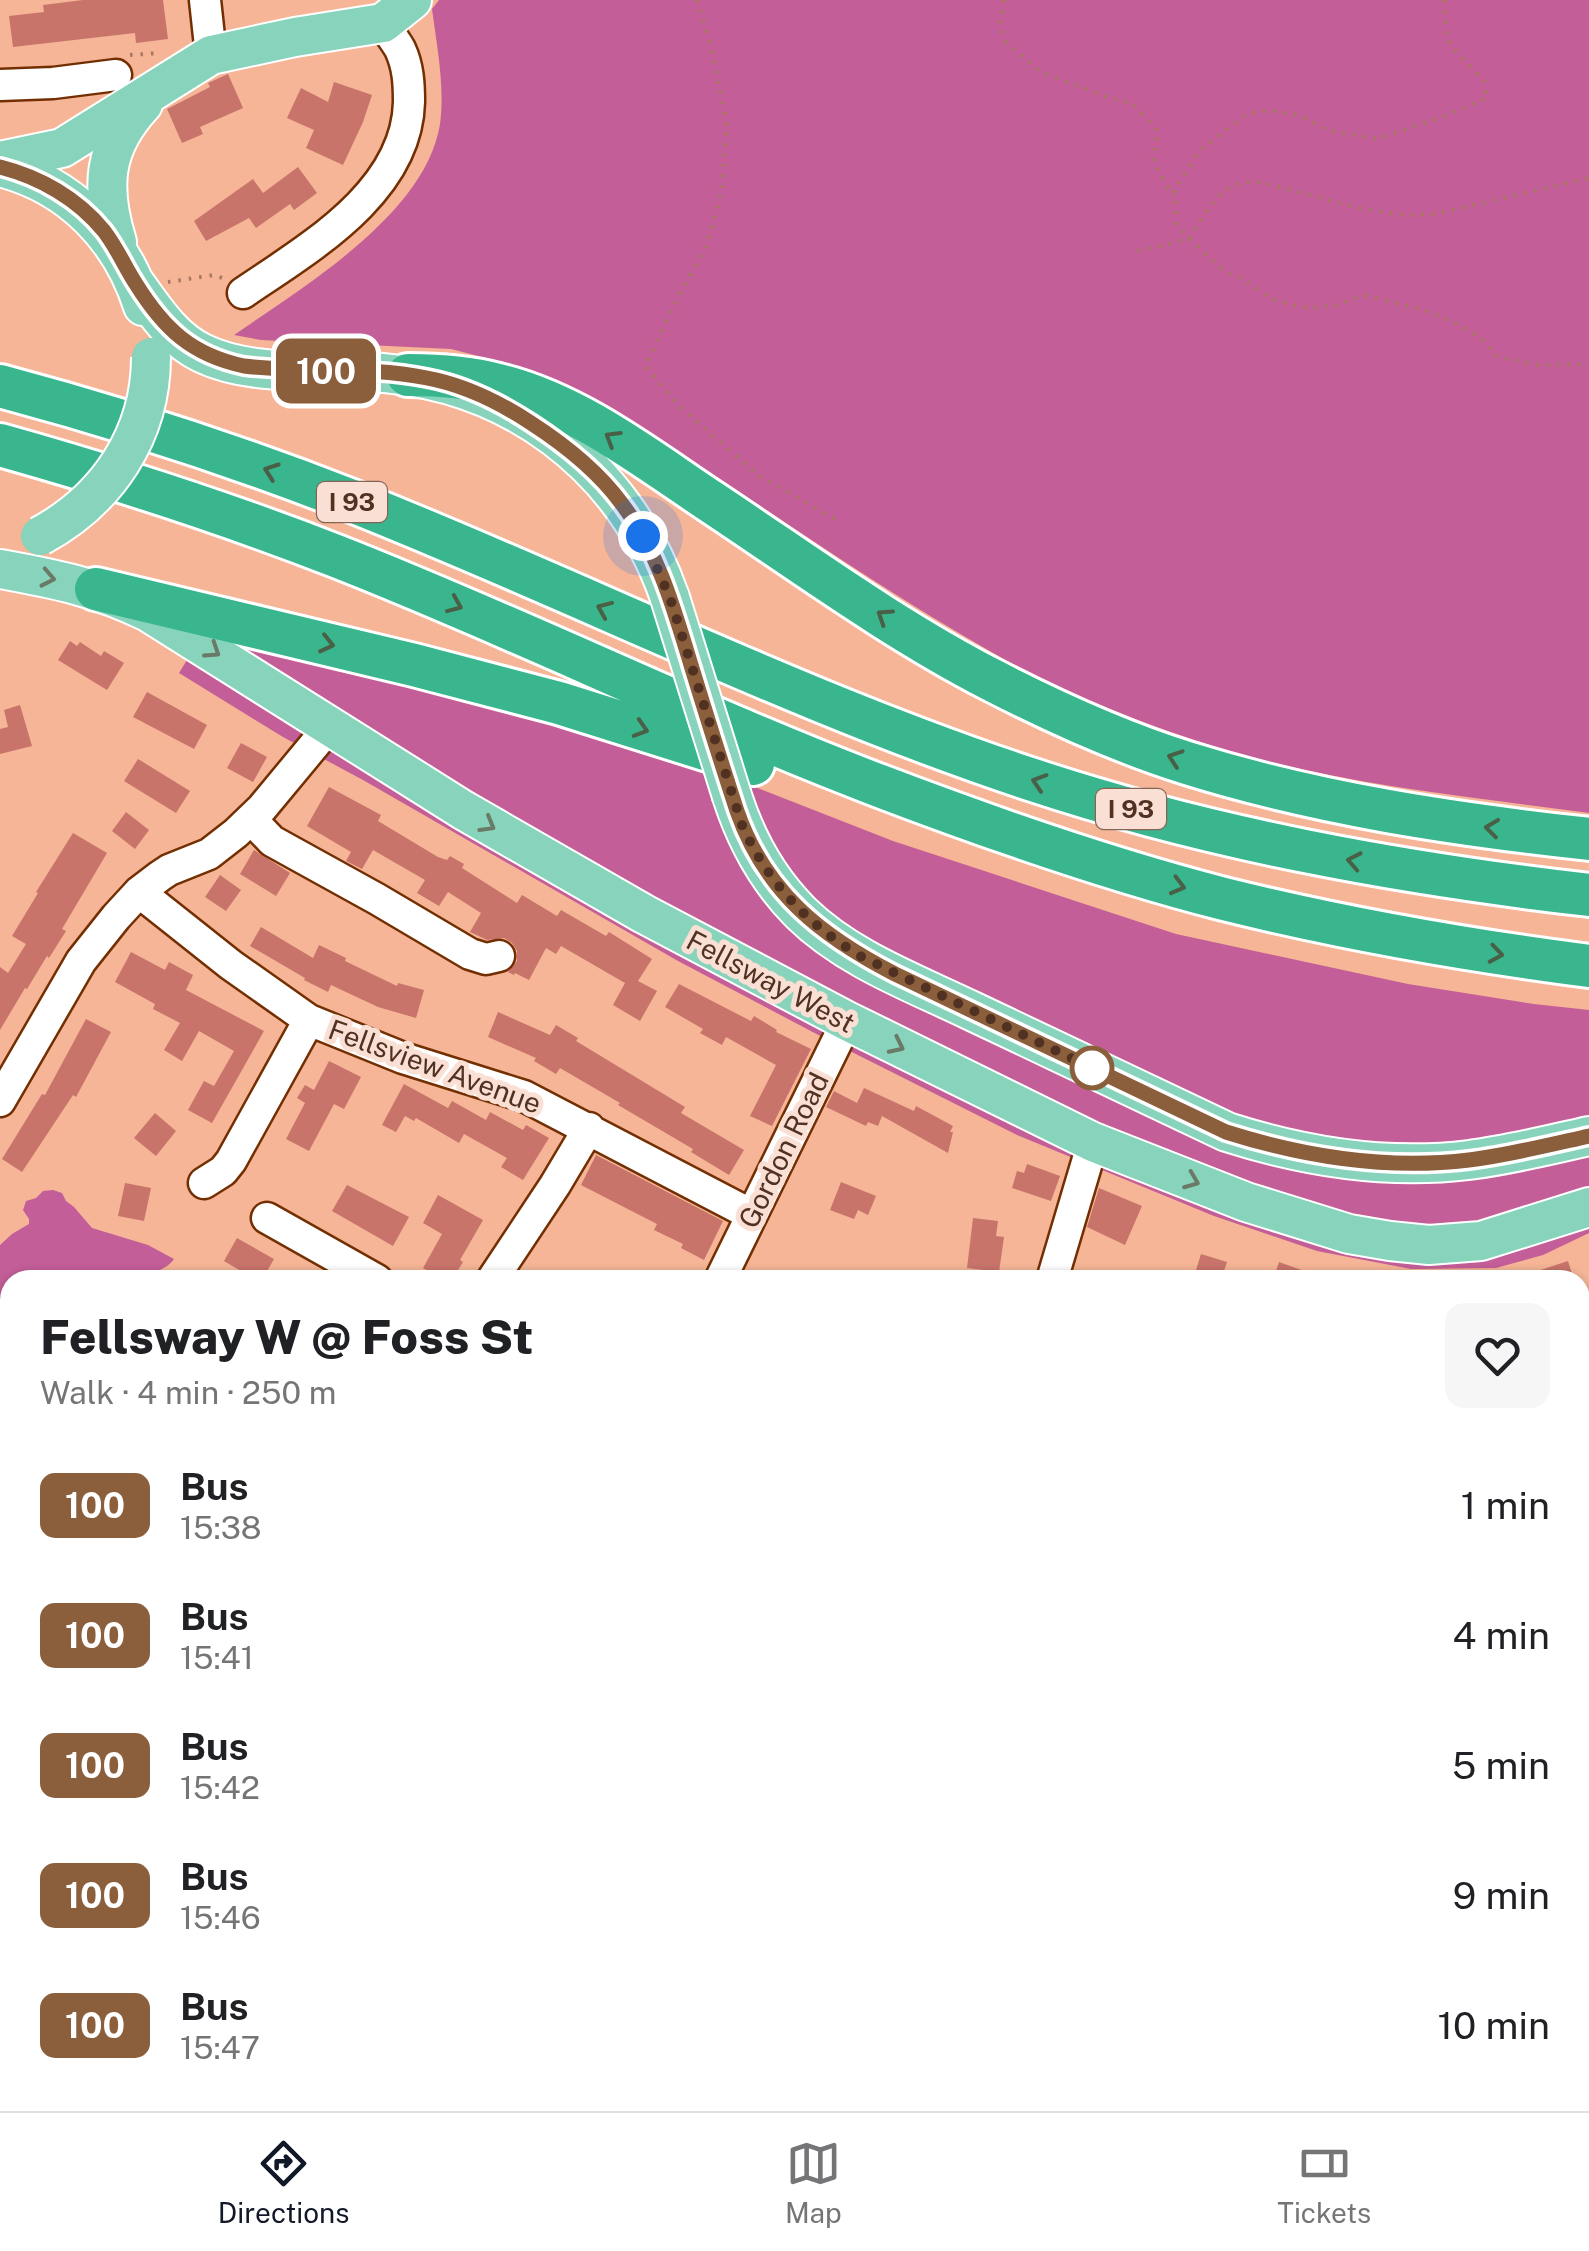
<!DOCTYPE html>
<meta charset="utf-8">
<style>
:root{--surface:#fff;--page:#f6f6f6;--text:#202124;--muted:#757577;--line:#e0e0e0;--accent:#111827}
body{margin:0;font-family:"Public Sans",sans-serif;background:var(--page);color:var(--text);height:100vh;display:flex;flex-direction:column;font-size:38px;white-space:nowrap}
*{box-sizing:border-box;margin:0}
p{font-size:32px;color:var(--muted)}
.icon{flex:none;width:55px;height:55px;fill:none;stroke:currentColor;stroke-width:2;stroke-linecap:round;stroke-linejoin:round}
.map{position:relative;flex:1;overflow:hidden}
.panel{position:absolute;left:0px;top:1270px;width:1590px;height:842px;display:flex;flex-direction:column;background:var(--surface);border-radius:30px 30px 0 0;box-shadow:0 2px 8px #0004}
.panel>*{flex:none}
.badge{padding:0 20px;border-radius:15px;font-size:35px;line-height:65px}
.you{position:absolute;width:50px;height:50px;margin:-25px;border:8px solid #fff;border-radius:50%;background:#1a73e8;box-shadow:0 0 0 15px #1a73e833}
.map>.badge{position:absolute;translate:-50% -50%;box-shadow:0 0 0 5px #fff}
.round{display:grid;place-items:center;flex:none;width:105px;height:105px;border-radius:20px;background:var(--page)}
.headline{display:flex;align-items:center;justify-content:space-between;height:170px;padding:0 40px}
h1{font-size:48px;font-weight:800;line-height:75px}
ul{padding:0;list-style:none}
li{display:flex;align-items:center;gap:30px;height:130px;padding:0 40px}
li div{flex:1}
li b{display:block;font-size:38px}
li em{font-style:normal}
li .badge{min-width:110px;font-weight:700;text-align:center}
.tab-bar{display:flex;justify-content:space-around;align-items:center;height:140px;border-top:2px solid var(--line);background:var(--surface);font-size:28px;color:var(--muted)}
.tab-bar a{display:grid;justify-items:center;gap:5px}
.tab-bar .on{color:var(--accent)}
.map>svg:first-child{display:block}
.forest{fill:#c45e98}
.building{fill:#c8746b}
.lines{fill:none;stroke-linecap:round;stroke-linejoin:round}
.minor-casing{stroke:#732f02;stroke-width:35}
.major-casing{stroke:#fff;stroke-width:42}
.highway-casing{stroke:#fff;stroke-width:48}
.path{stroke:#a97860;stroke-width:4;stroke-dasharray:2.5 8;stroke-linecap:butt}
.minor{stroke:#fff;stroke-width:30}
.major{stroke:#88d3bb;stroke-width:38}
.highway{stroke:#39b68d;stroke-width:42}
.major-bridge-casing{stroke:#fff;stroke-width:42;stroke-linecap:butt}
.major-bridge{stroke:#88d3bb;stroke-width:38}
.oneway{stroke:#496047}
.oneway2{stroke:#6a7a66}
.line-casing{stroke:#fff;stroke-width:22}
.line{stroke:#8b5e3c;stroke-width:15}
.walk{stroke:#513121;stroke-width:10;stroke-dasharray:0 18}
.stop-dot{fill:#fff;stroke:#8b5e3c;stroke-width:5}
.labels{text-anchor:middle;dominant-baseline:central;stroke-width:10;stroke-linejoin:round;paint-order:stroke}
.shield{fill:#fae0d4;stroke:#846657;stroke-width:2.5}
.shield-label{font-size:25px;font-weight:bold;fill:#513121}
.street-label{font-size:28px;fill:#513121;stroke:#fae0d4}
</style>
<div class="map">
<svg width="1589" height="2111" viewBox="0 0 1589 2111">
<rect width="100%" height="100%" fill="#f5b596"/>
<path class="forest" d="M439,0H1589V813C1456,795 1315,782 1188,738C1120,715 1050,686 988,650C863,579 746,494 625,417L571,387L528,369L451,349L261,340L234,335C303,287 426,214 440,124C445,86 437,47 432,9Z
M207,627L527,715L755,787L893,841L1176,934L1408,984L1534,1004L1589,1010V1233L1543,1255L1496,1268L1411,1269L1317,1251L1214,1216L1017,1135L826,1039L678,961L363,780L283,737L179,673Z
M53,1190L62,1193L66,1201L74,1207L92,1228L148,1245L174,1259C154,1289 46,1280 10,1280V1313L0,1320V1245L12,1234L29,1224V1219L23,1210L26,1201L36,1198L43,1191Z
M0,1410L10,1414V1587L0,1588Z
M490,2103H606L617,2111H495Z"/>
<path class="building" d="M83,0H163L168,39L136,43L135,33L13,47L9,16L44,12L43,5Z
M228,74L243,108L200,127L203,134L182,143L167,109L210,87L208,83Z
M334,82L372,95L363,122L343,165L306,148L314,130L287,118L301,88L328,102Z
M298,167L317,193L294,210L290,204L256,228L249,218L206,241L194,221L253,179L263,193Z
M70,641L77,646L80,642L101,656L104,651L124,663L107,690L58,660Z
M147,692L207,725L194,749L133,717Z
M20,705L32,746L0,754V729L8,727L4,710Z
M241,743L267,757L253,782L227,768Z
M138,759L190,791L176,813L124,781Z
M329,787L381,815L378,821L438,857L447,860L450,856L464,864L462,868L517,903L522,895L557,916L561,910L606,936L609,932L652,959L638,981L657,991L640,1021L613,1005L625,983L561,946L556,954L546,948L529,980L515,973L514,975L508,972L517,961V951L512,943L504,938L487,940L470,932L481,913L448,892L439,906L417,893L425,880L373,850L362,869L346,861L351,852L307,826Z
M126,812L149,830L135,849L112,831Z
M73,833L107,853L62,929L66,931L49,958L47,956L27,989L25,988L0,1030V967L8,973L26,944L12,936L38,893L36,892Z
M254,850L290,873L276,896L240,874Z
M220,875L241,890L226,911L205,897Z
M261,927L313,958L319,945L346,958L345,961L397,986L398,983L424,990L416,1018L378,1007L331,985L328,992L304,980L305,978L250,946Z
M131,952L165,970L169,962L193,975L186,990L264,1031L212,1123L188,1110L204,1081L214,1086L234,1051L199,1031L182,1061L164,1050L180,1023L153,1009L155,1004L115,982Z
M679,984L751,1021L754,1016L777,1030L776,1032L811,1049L772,1126L750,1116L776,1065L726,1037L722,1045L700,1033L703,1029L665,1007Z
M498,1012L550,1035L556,1025L578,1038L576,1041L685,1107L681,1113L744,1150L729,1175L691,1152L693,1149L618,1105L620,1103L560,1068L556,1074L534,1061L536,1058L488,1037Z
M86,1019L111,1032L76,1097L73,1095L22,1172L2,1159L42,1094L45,1095Z
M329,1061L361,1077L344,1109L334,1104L309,1151L286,1139L305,1103L297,1098L305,1085L314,1090Z
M404,1084L448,1108L452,1101L486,1120L490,1112L523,1130L526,1125L549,1138L523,1180L501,1167L507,1158L464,1134L459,1143L416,1118L414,1121L405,1116L396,1132L382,1125Z
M864,1088L914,1111L916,1106L953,1126L950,1132H953L948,1153L882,1116L878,1126L868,1122L866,1126L826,1107L834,1091L857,1103Z
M155,1113L176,1131L156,1156L134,1138Z
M596,1155L723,1221L704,1260L681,1248L683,1244L654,1230L657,1224L581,1185Z
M1027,1164L1060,1176L1051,1201L1012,1188L1017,1171L1024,1173Z
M841,1182L876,1196L868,1215L858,1210L854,1219L830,1210Z
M125,1183L151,1188L144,1221L118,1216Z
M347,1185L409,1217L393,1246L332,1211Z
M1099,1188L1142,1206L1125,1245L1087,1227Z
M438,1195L483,1220L460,1260L463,1262L452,1280H445L423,1268L442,1234L423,1223Z
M973,1218L998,1221L996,1236L1004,1237L999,1272L967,1268Z
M237,1238L274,1259L262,1280H256L224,1261Z
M1201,1254L1227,1262L1221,1280H1193Z
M1568,1261L1574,1280H1519V1277Z
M1279,1262L1324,1278L1323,1280H1273Z"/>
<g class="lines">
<defs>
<path id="minor" d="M205,0L211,55
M0,85L53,83L116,75
M243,293C309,248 407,192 409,102C409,83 408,66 400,49C395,40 388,32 383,23
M251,819L272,841L377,899L470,954L486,959L499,956
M139,892L231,965L309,1020L403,1058L524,1096L752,1215
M0,1101L81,961L116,917L139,892L160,876L169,870L209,854L236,833L262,808L330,726
M204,1183L223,1171L231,1161L309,1020
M267,1218L377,1280
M492,1280L555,1185L589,1128
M720,1280L847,1021
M1052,1280L1093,1142
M1580,1473L1589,1471
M0,1652L10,1657
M1580,1718H1589
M1580,1900L1589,1884
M2,1924L10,1843
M1580,2013L1589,2019
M271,2102L284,2111
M936,2102L953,2111
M1386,2102L1399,2111
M654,2106L656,2102
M890,2111L896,2102
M1210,2111L1215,2102"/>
<path id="major" d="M0,161L62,148L211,55L295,37L383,23L412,0
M0,167C71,185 121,237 143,306
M117,242C100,187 103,147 143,104
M134,282C153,308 172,339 202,353C249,376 315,370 367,372C509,378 624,464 670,598
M0,569C55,579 97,587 148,612L463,810L644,914L847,1021L1093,1142L1246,1202L1349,1234L1390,1241L1429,1245L1481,1241L1589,1207
M732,796C746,840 768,880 801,913C848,959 914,983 972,1011C1057,1051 1142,1092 1227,1132C1305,1157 1387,1170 1469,1160C1509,1155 1549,1145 1589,1136"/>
<path id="highway" d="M408,375C438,375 469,377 498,385C576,404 644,457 710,501C802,562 893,629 992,680C1054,712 1120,742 1187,763C1318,804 1453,824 1589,839
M0,386C120,418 237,456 352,501C579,591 797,702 1030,779C1211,839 1399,873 1589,895
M0,445C114,477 226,513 336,556C520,628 696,716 880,786C993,829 1107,869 1224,899C1345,929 1466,950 1589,966
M96,589L414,665L559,703L753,764"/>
</defs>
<use href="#minor" class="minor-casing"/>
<use href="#major" class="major-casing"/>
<use href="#highway" class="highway-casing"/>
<path class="path" d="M697,0L713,54L727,125L721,193L707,244L677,299L645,366L680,407L758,475L835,519
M1004,0L1000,25L1006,43L1041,72L1107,97L1132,103L1158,131L1153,162L1173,196
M1444,0L1447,39L1457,53L1484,81L1487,98L1439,118L1377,139L1328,130L1298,115L1267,110L1247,114L1199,151L1174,191L1177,224L1189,239L1225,272L1243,279L1270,298L1288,304L1309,308L1337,305L1364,295L1425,310L1460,325L1482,339L1498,357L1538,365L1589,364
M130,55L160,53
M1138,251L1189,239C1208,210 1220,178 1261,182L1359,208L1403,215L1435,214L1589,178
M168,282L214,275L222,278"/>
<use href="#minor" class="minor"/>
<use href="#major" class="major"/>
<use href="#highway" class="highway"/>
<defs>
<path id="major-bridge" d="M40,536C107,500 151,435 151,357
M670,598L732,796"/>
</defs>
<use href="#major-bridge" class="major-bridge-casing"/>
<use href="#major-bridge" class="major-bridge"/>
</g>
<defs><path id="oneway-chevron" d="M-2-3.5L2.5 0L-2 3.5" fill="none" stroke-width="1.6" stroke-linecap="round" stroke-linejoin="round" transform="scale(2.5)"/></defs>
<g class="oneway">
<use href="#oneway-chevron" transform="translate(612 438) rotate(-149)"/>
<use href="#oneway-chevron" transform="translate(271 471) rotate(-160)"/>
<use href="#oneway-chevron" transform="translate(455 605) rotate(23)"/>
<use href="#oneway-chevron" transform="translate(604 609) rotate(-157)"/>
<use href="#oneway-chevron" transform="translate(884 616) rotate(-147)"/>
<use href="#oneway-chevron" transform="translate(327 644) rotate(13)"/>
<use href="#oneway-chevron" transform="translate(641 729) rotate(17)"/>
<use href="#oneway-chevron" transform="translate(1175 758) rotate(-161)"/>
<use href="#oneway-chevron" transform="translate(1039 782) rotate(-162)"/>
<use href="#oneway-chevron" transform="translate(1492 828) rotate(-173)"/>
<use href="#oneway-chevron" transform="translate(1354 861) rotate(-169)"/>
<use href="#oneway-chevron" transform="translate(1178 886) rotate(15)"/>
<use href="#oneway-chevron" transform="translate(1496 954) rotate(9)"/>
</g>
<g class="oneway2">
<use href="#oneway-chevron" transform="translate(48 578) rotate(11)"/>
<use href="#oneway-chevron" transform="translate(213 651) rotate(33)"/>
<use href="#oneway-chevron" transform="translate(488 825) rotate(30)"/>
<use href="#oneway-chevron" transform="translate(897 1046) rotate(26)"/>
<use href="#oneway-chevron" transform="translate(1192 1181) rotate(22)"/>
</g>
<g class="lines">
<defs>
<path id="line" d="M0,167C40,177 78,199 104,231C117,248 125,267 136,284C164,329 192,355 244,366C304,373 367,366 427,378C465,385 499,402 531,423C565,445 598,471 622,504C658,551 674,609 691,665C706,714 721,762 737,811C765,892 821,936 895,974L1226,1132C1305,1157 1386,1170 1469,1160C1509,1155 1549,1145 1589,1136"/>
</defs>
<use href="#line" class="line-casing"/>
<use href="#line" class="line"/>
<path class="walk" d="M643,536L670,598L742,825C768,883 808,925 862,957L1094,1069L1092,1068"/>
</g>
<circle class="stop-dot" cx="1092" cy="1068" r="20"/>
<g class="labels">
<g class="shield">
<rect x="317" y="482" width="70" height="40" rx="8"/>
<rect x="1096" y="789" width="70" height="40" rx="8"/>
</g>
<g class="shield-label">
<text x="352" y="502">I 93</text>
<text x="1131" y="809">I 93</text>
</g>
<g class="street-label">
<text transform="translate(771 981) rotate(28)">Fellsway West</text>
<text transform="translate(435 1066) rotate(20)">Fellsview Avenue</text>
<text transform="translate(783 1150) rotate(-64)">Gordon Road</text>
</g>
</g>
</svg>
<div class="you" style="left:643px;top:536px"></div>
<b class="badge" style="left:326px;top:371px;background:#8b5e3c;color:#fff">100</b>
<section class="panel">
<div class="headline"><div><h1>Fellsway W @ Foss St</h1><p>Walk · 4 min · 250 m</p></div><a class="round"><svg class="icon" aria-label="heart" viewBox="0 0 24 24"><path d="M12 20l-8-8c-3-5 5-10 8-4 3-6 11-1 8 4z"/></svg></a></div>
<ul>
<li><span class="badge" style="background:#8b5e3c;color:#fff">100</span><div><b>Bus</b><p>15:38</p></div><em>1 min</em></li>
<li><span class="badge" style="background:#8b5e3c;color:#fff">100</span><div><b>Bus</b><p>15:41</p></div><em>4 min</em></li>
<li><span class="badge" style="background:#8b5e3c;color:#fff">100</span><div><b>Bus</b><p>15:42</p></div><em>5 min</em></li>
<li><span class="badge" style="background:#8b5e3c;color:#fff">100</span><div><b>Bus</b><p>15:46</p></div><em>9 min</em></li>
<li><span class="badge" style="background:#8b5e3c;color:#fff">100</span><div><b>Bus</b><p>15:47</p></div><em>10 min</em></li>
</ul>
</section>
</div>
<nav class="tab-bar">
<a class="on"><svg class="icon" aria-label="directions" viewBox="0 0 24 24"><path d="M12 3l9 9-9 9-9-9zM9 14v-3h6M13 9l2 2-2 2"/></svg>Directions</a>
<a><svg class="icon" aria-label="map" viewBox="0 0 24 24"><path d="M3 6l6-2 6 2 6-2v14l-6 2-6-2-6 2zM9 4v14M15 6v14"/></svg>Map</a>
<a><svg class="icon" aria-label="tickets" viewBox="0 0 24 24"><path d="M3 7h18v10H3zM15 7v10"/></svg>Tickets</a>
</nav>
